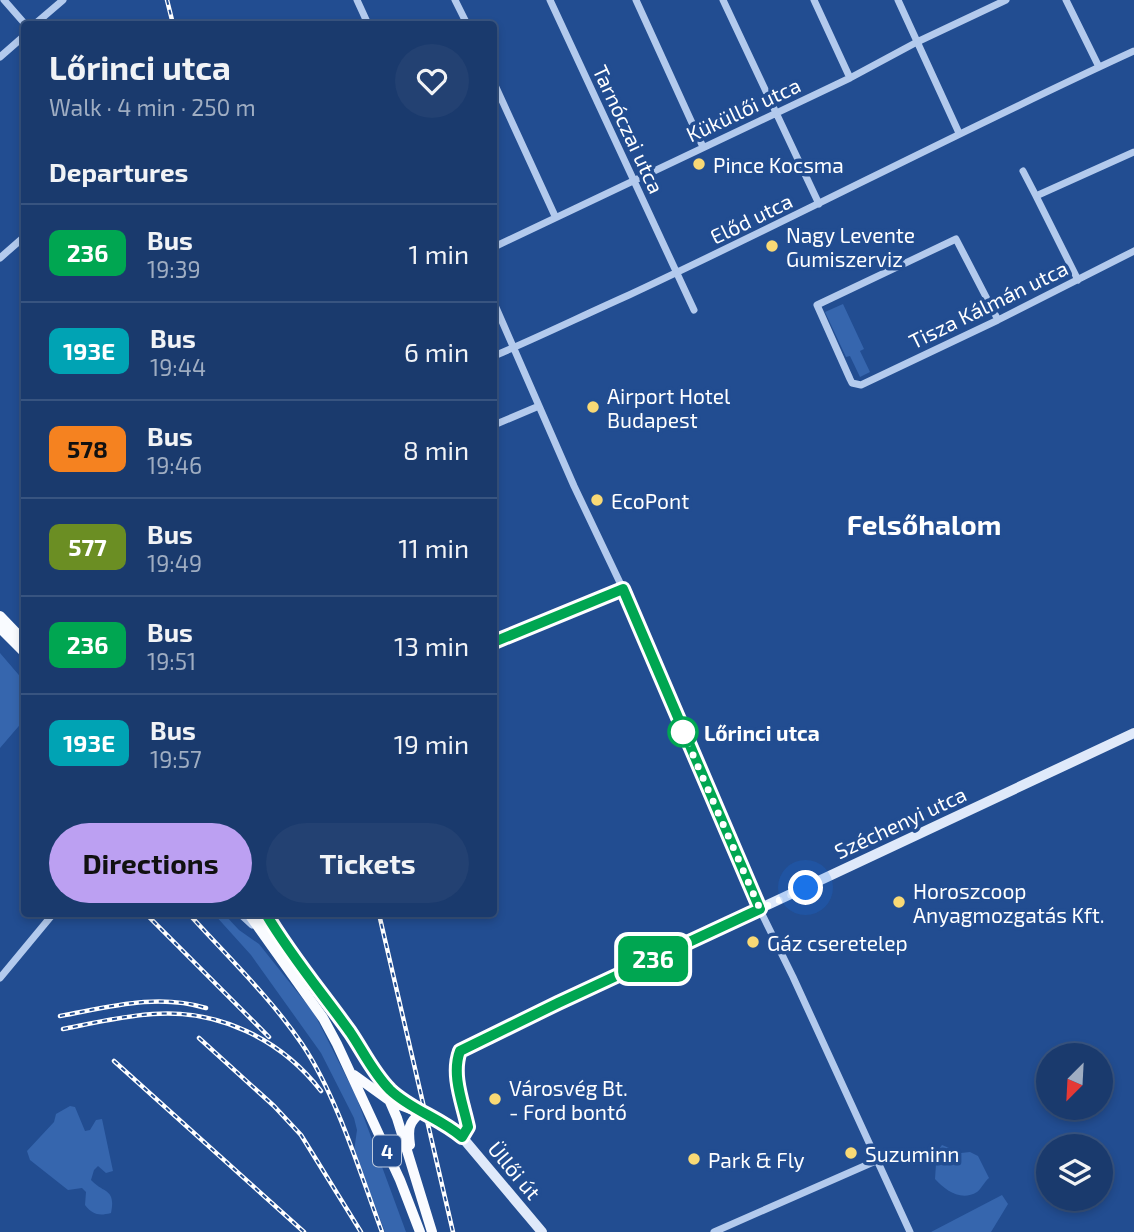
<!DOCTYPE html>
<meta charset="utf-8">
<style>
:root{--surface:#1a3a6d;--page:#234172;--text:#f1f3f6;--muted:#9fadc2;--line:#385480;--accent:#bca0f2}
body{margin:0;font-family:"Exo 2",sans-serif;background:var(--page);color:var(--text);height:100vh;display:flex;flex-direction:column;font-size:26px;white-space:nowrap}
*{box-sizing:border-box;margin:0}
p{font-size:23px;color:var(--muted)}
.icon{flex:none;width:38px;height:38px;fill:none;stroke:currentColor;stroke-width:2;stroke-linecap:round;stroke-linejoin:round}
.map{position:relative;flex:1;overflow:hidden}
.panel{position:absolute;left:21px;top:21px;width:476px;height:896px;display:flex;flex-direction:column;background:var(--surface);border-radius:7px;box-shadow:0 4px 10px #0003,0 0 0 2px var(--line)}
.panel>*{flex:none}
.badge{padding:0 14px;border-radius:10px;font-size:24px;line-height:46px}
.needle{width:46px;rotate:204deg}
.buttons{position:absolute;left:1036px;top:1043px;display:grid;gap:14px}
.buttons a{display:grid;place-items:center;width:77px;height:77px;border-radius:50%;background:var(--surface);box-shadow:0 4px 10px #0003,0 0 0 2px var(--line);font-size:35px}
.you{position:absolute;width:35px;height:35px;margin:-18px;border:5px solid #fff;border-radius:50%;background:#1a73e8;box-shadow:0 0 0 10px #1a73e833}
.map>.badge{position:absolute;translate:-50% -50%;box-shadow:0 0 0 4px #fff}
h2{padding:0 28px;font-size:26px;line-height:63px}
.round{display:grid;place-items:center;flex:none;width:74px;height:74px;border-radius:37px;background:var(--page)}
.summary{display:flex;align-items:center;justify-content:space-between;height:119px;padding:0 28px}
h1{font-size:33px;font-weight:700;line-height:52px}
.cta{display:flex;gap:14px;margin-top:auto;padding:14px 28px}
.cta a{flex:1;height:80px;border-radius:42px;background:var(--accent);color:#111;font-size:28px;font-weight:700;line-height:80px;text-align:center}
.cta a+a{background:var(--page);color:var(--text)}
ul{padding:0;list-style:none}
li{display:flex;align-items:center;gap:21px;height:98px;padding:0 28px;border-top:2px solid var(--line)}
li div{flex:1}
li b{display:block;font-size:26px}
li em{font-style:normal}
li .badge{min-width:77px;font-weight:700;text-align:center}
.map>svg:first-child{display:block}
.green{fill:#3666ae}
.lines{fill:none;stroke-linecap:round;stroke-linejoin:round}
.street{stroke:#b3caed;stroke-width:7}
.secondary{stroke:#dfe9fa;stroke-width:10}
.primary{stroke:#f9fbff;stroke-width:10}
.rail-casing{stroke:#fff;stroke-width:4.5}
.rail{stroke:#224d91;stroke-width:2;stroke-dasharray:5;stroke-linecap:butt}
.line-casing{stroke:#fff;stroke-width:16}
.line{stroke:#00a651;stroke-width:10}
.walk{stroke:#fff;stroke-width:7;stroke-dasharray:0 12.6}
.poi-dot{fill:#f9d975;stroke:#224d91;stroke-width:2.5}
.stop-dot{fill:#fff;stroke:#00a651;stroke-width:3.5}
.labels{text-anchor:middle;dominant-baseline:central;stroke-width:7;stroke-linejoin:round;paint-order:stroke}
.shield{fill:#224d91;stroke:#bdcade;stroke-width:2}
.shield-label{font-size:19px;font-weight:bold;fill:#fff}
.street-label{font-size:21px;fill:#fff;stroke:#224d91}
.poi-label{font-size:21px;fill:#fff;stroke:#224d91;text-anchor:start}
.stop-label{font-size:21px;font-weight:bold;fill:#fff;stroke:#224d91;text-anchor:start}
.district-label{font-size:28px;font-weight:bold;fill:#fff;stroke:#224d91}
</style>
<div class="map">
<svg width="1134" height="1232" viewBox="0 0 1134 1232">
<rect width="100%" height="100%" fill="#224d91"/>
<path class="green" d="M843,304L864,349L860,351L870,372L860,377L850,356L846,357L825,312Z
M0,653L24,681V720L0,748Z
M214,914H224L239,930L259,944L314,1013L356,1096L406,1232H385L354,1151L357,1130L354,1118L321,1053L251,955Z
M70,1106L75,1107L85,1131L90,1130L96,1120L102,1119L113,1171L106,1173L98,1166L94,1170L91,1180C104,1194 116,1188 111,1213C99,1216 93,1215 85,1205L86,1192L82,1188L68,1190L30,1160L27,1151L54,1122L56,1114Z
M942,1145L961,1153L970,1152L978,1156L989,1178C985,1181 981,1189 977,1192C961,1202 945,1190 935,1179L936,1164L934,1156Z
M1002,1195L1008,1204L991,1232H931Z"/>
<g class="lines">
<path class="street" d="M4,0L25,24
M357,0L368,24
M455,0L467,24
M550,0L694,310
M636,0L703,147
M723,0L819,204
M814,0L850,78
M898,0L959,133
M1066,0L1099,67
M35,24L63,0
M0,57L24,36
M494,83L555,216
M1023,171L1036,196
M494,247L850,78L917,42L1006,0
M0,258L24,237
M1078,280L1036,196L1134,152
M494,303L574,486L623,589L760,910L793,977L910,1232
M998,320L956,239L817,305L850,379L852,383L861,385L998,320L1134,251
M494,356C539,337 584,315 629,295C798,216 964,129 1134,51
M494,425L539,406
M494,642L623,589
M240,914L252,925
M0,978L53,914
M714,1232L878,1160"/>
<path class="secondary" d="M421,1113L450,1127L462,1137L542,1232
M462,1137L468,1127C464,1109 450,1068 459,1053C462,1049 468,1046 473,1043L1134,733"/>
<path class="primary" d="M0,616L24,641
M0,628L24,652
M249,914L323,1018L337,1044L400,1180L420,1232
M260,914L351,1034L381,1081L397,1118L432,1232
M354,1075L390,1101L421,1113
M410,1145C408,1130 408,1122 421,1113"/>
<defs>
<path id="rail" d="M167,0L173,24
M146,914L269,1037
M189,914C227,956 270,997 302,1044C337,1096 360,1173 382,1232
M379,914L453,1232
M60,1016C109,1007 157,993 206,1008
M63,1029C93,1023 123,1016 153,1014C218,1009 281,1039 321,1091
M199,1038L274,1106L301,1135L361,1232
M114,1061L304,1232"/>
</defs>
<use href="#rail" class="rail-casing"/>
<use href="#rail" class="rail"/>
</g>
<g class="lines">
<defs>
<path id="line" d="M266,914C290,955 322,993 350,1032C363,1051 373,1073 390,1090C411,1110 440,1118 462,1137L468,1127C463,1103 451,1075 460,1051L558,1003L760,909L623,589L494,642"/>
</defs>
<use href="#line" class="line-casing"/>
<use href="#line" class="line"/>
<path class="walk" d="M683,732L760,909L806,888"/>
</g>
<g class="poi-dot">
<circle cx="699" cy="164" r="7"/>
<circle cx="772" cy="246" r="7"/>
<circle cx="593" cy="407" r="7"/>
<circle cx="597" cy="500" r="7"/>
<circle cx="899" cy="902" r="7"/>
<circle cx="753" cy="942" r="7"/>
<circle cx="495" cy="1099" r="7"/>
<circle cx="851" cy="1153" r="7"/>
<circle cx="694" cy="1159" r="7"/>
</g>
<circle class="stop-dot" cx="683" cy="732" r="14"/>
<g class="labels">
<rect class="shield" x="373" y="1135.5" width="28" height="31" rx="5"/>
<g class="shield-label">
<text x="387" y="1151">4</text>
</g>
<g class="street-label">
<text transform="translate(743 109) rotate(-25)">Küküllői utca</text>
<text transform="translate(629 129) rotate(65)">Tarnóczai utca</text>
<text transform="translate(751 218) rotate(-26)">Előd utca</text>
<text transform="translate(988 304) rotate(-26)">Tisza Kálmán utca</text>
<text transform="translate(900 822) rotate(-25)">Széchenyi utca</text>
<text transform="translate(515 1170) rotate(50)">Üllői út</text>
</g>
<g class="poi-label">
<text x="713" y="164">Pince Kocsma</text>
<text x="786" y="234">Nagy Levente<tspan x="786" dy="24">Gumiszerviz</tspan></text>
<text x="607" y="395">Airport Hotel<tspan x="607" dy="24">Budapest</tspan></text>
<text x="611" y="500">EcoPont</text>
<text x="913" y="890">Horoszcoop<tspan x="913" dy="24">Anyagmozgatás Kft.</tspan></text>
<text x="767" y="942">Gáz cseretelep</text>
<text x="509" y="1087">Városvég Bt.<tspan x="509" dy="24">- Ford bontó</tspan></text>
<text x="865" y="1153">Suzuminn</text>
<text x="708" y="1159">Park &amp; Fly</text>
</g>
<g class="stop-label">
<text x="704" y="732">Lőrinci utca</text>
</g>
<g class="district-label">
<text x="924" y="524">Felsőhalom</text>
</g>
</g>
</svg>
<div class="buttons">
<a><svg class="needle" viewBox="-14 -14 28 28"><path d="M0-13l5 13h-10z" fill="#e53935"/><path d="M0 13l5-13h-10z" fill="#9fadc2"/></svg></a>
<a><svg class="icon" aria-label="layers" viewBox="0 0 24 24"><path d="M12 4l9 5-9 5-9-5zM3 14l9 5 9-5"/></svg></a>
</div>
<div class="you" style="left:806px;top:888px"></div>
<b class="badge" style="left:653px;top:959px;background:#00a651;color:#fff">236</b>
<section class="panel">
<div class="summary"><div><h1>Lőrinci utca</h1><p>Walk · 4 min · 250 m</p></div><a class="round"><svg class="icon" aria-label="heart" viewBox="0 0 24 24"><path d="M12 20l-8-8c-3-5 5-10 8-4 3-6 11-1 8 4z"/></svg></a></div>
<h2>Departures</h2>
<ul>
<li><span class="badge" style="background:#00a651;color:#fff">236</span><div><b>Bus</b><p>19:39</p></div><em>1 min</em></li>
<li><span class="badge" style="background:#00a3b4;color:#fff">193E</span><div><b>Bus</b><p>19:44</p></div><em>6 min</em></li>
<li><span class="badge" style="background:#f58220;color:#111">578</span><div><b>Bus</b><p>19:46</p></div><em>8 min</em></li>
<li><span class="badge" style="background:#6b8e23;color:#fff">577</span><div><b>Bus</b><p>19:49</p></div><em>11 min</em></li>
<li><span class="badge" style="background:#00a651;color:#fff">236</span><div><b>Bus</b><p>19:51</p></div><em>13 min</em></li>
<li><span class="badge" style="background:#00a3b4;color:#fff">193E</span><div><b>Bus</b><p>19:57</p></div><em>19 min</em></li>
</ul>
<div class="cta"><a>Directions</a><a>Tickets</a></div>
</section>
</div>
